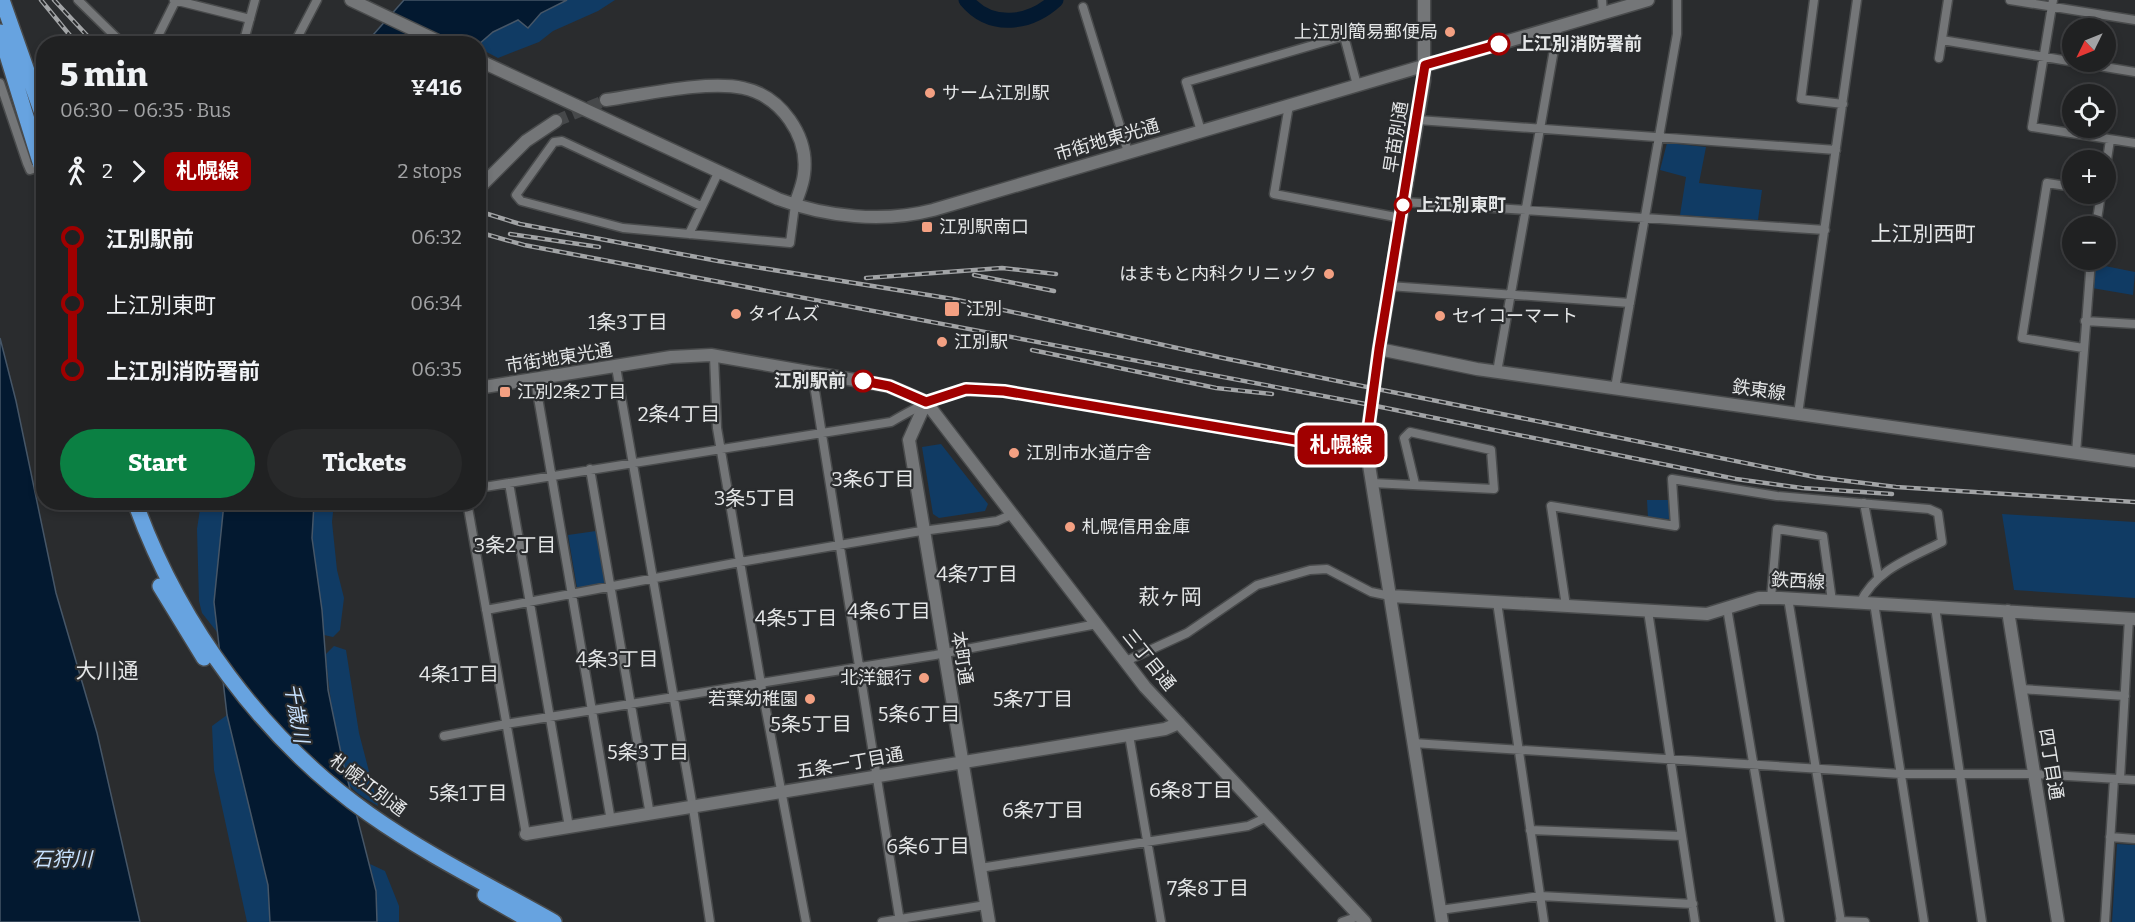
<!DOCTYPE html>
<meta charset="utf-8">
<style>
:root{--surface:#202122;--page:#28292a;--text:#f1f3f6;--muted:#a2a3a5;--line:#3d3e40;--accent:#0b8043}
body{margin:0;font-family:Bitter,"Noto Sans JP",serif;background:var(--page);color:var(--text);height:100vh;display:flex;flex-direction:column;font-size:22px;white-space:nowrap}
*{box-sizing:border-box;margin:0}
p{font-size:20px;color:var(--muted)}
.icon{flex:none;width:33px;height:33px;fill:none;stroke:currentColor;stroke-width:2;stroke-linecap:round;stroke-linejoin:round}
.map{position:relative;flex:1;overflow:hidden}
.side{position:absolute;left:36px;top:36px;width:450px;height:474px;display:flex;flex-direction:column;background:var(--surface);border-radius:24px;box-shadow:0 3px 9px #0003,0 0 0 2px var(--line)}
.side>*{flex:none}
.badge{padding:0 12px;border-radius:9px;font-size:21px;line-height:39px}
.needle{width:39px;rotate:227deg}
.buttons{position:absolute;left:2062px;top:18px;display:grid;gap:12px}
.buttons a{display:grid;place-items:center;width:54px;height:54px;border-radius:50%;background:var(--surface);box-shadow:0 3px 9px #0003,0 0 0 2px var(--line);font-size:30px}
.map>.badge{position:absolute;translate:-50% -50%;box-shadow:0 0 0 3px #fff}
.legs{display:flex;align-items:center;gap:9px;height:66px;padding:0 24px;font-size:20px}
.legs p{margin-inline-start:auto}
.head{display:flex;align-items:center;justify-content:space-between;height:102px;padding:0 24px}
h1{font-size:33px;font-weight:800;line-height:45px}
.cta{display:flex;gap:12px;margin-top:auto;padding:12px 24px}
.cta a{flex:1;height:69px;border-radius:36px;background:var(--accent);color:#fff;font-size:24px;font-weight:800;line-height:69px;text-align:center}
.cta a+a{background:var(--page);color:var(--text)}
ul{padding:0 24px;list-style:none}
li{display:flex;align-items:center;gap:21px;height:66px;font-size:22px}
li i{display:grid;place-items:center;width:9px;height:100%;margin:0 8px;background:currentColor}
li i::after{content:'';width:15px;height:15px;margin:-8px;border:4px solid;border-radius:50%;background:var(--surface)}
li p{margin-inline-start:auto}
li:first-child i{background:linear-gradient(#0000 50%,currentColor 0)}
li:last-child i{background:linear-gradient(currentColor 50%,#0000 0)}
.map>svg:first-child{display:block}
.green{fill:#103b64}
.water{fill:#031930;stroke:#465667;stroke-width:1.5}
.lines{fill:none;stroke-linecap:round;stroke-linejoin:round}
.river{stroke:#031930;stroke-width:15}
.secondary-tunnel{stroke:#46484a;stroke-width:12;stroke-dasharray:12 6;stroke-linecap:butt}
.street-casing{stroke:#494b4c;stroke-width:11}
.secondary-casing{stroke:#494b4c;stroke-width:15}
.highway-casing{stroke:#494b4c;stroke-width:18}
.street{stroke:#747678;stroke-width:8}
.secondary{stroke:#747678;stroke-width:12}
.highway{stroke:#67a3e0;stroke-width:15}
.rail-casing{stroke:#a2a4a6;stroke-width:4.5}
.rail{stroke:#2a2c2e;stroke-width:2;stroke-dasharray:7;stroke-linecap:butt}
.line-1-casing{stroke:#fff;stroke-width:14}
.line-1{stroke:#a00000;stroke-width:9}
.poi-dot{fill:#f3a082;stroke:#2a2c2e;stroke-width:2}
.stop-1-dot{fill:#fff;stroke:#a00000;stroke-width:3}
.labels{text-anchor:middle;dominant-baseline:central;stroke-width:4.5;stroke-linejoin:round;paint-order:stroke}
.poi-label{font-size:18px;fill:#e4e6e7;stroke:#2a2c2e;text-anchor:start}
.stop-label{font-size:18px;font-weight:bold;fill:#e4e6e7;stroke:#2a2c2e;text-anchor:start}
.street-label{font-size:18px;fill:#e4e6e7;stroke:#2a2c2e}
.neighbourhood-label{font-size:20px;fill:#e4e6e7;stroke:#2a2c2e}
.water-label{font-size:20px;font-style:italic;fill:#c8e2ff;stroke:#2a2c2e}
.quarter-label{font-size:21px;fill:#e4e6e7;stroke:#2a2c2e}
</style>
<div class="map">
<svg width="2135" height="922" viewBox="0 0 2135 922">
<rect width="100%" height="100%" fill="#2a2c2e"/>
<path class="green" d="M567,0H615L598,11L553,31L539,42L498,58L479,48L478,44L493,32L518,20L528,28L541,13Z
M1667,143L1706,147L1699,183L1762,190L1758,220L1680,215L1686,177L1660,170Z
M2095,264L2135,272L2133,295L2092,288Z
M941,444L988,504L985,511L939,518L933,514L922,447Z
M1647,500H1668L1670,519L1648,518Z
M201,503H224L214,602L217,632L202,613L199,601L197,529Z
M314,503H334L332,522L337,570L344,598L340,630L333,637L324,635L312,538Z
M2002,514L2135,522V598L2014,590Z
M596,531L606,583L577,588L568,535Z
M334,646L346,650L359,733L378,806C370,801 358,795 351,787C339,774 327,676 326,654Z
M227,715L268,885L270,922H247L214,770L212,726Z
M2117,844L2135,845V922H2112Z
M370,864L385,871L399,906V922H377L376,891Z"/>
<path class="water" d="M404,0H567L541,13L528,28L518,20L493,32L479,44H365Z
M0,338L16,401L56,593L97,733L140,922H0Z
M224,503H314L312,538L322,610L328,690L342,758L376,891L377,922H270L268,885L227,715L214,602Z"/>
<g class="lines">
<path class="river" d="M966,0C991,30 1030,24 1056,0"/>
<path class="secondary-tunnel" d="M556,121L606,100"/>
<defs>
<path id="street" d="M78,0L123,44
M174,0L250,19
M1602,0L1603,14
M1814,0L1801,99L1843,104
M2010,0L2135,20
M2053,0L2032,127L2135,143
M1083,7L1128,152
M1942,40L2135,72
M154,44L176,0
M243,44L255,0
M294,44L317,0
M1939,58L1948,0
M0,83L27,163L30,170L43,166
M1289,105L1274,194L1401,218
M1418,120L1836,150
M1201,131L1186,82L1344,36L1357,85
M2106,166L2110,140
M2073,187L2047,183L2022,338L2083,348
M1404,202L1825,230
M701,206L562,141L554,142L516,195L521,201L623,228L790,243L795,205
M2096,226L2101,194
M689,234L719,171
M1389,286L1630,303
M2085,321L2135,324
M714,356L717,428L761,684L806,922
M616,367L693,808L710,922
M1497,372L1558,27
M817,373L815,391L900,922
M535,380L611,821
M1615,388L1677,34V0
M1798,414L1857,0
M2076,453L2091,260
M590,469L650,815
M509,483L569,827
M1372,483L1494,489L1491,450L1410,432L1404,438L1415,484
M478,488L891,422C935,396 963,385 1015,392L1325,445L1366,446
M467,502L526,834
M1864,503L1878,576
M1771,598L1777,529L1823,536L1832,601
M1788,598L1841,922
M1497,602L1544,922
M1874,603L1924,922
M1566,606L1551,506L1675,526L1672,479L1777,496L1929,509L1938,513L1942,542C1911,558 1876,569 1860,603
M1935,607L1982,922
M1727,608L1780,922
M486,610L740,562L915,532L997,521L1013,514
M1648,611L1695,922
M1126,661L1187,633L1257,585L1310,570L1327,569L1371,592L1390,596
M2021,689L2125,696
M1129,735L1161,922
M444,736L512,723L935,655L1097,624
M1413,743L1901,774H2034L2135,780
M2120,779L2129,618
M1530,830L1682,836
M2110,837L2135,839
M980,868L1248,826L1267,817
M1440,910L1540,896L1693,904
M1840,921L1865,922
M882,922L986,905
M1342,922L1359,916
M2105,922L2114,779"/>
<path id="secondary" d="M351,0L444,44
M1424,0V81L1379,349L1366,446L1442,922
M478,60L778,199C826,217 883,223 933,210L1648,0
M606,100C643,95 707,80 743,88C781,96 809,136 804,174C803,185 798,195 795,205
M478,189L526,141L556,121
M1379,349L1477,369L2135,461
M478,388L671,357L711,355L889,386L926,402L1145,687L1365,922
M926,402L909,440L989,922
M1390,596L1707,614L1759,598H1780L2135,619
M2008,611L2058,922
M526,834L1165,729L1179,723"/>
<path id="highway" d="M2,0L44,119
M0,32L44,175
M135,502C179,625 263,739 369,814C427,855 492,887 554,922
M160,586L204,658
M485,895L532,922"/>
</defs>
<use href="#street" class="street-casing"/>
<use href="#secondary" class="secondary-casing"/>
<use href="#highway" class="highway-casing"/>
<use href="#street" class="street"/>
<use href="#secondary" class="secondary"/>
<use href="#highway" class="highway"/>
<defs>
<path id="rail" d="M41,0L77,44
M54,0L95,44
M478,211L520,224L718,261L953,299L1223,358L1815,477L1896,487L2135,502
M478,232L524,245L1371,405L1736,479L1802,488L1892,494
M510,234L599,247
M974,275L1054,291
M866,278L1002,268L1056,274
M1032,350L1216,388L1272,394"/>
</defs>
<use href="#rail" class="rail-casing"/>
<use href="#rail" class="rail"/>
</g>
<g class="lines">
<defs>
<path id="line-1" d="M863,381L889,386L926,402L966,389L1004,391L1325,445L1366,446L1379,349L1425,65L1499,44"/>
</defs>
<use href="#line-1" class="line-1-casing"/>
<use href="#line-1" class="line-1"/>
</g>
<g class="poi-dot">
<circle cx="1450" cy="32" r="6"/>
<circle cx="930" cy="93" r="6"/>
<rect x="921" y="221" width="12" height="12" rx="3"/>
<circle cx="1329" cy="274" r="6"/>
<rect x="944" y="301" width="16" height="16" rx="3"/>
<circle cx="736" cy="314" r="6"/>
<circle cx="1440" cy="316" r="6"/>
<circle cx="942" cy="342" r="6"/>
<rect x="499" y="386" width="12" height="12" rx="3"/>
<circle cx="1014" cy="453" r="6"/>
<circle cx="1070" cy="527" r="6"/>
<circle cx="924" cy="678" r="6"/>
<circle cx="810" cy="699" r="6"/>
</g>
<g class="stop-1-dot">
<circle cx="1499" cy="44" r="10"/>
<circle cx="1403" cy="205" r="8"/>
<circle cx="863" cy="381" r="10"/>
</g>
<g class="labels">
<g class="poi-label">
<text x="1438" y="32" text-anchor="end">上江別簡易郵便局</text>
<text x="942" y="93">サーム江別駅</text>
<text x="939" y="227">江別駅南口</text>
<text x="1317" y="274" text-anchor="end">はまもと内科クリニック</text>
<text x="966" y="309">江別</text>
<text x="748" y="314">タイムズ</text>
<text x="1452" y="316">セイコーマート</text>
<text x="954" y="342">江別駅</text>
<text x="517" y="392">江別2条2丁目</text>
<text x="1026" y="453">江別市水道庁舎</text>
<text x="1082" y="527">札幌信用金庫</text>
<text x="912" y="678" text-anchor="end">北洋銀行</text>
<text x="798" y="699" text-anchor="end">若葉幼稚園</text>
</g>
<g class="stop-label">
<text x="1516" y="44">上江別消防署前</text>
<text x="1416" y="205">上江別東町</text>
<text x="846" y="381" text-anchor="end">江別駅前</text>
</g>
<g class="street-label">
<text transform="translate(1396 137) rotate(-81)">早苗別通</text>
<text transform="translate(1107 140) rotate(-16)">市街地東光通</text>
<text transform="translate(559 358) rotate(-9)">市街地東光通</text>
<text transform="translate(1759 390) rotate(8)">鉄東線</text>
<text transform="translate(1798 581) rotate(3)">鉄西線</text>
<text transform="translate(962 658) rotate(81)">本町通</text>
<text transform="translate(1149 660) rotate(51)">三丁目通</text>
<text transform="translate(850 763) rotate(-10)">五条一丁目通</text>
<text transform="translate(2051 764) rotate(81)">四丁目通</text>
<text transform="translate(368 785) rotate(37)">札幌江別通</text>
</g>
<g class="neighbourhood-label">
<text x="628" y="322">1条3丁目</text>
<text x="679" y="414">2条4丁目</text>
<text x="873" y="479">3条6丁目</text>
<text x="755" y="498">3条5丁目</text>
<text x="515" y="545">3条2丁目</text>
<text x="977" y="574">4条7丁目</text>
<text x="889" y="611">4条6丁目</text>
<text x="796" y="618">4条5丁目</text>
<text x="617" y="659">4条3丁目</text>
<text x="459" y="674">4条1丁目</text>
<text x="1033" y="699">5条7丁目</text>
<text x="919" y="714">5条6丁目</text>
<text x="811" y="724">5条5丁目</text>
<text x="648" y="752">5条3丁目</text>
<text x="1191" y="790">6条8丁目</text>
<text x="468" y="793">5条1丁目</text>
<text x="1043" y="810">6条7丁目</text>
<text x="928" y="846">6条6丁目</text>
<text x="1208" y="888">7条8丁目</text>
</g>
<g class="water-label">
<text transform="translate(297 713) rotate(80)">千歳川</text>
<text x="62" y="859">石狩川</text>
</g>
<g class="quarter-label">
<text x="1923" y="234">上江別西町</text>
<text x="1170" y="597">萩ヶ岡</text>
<text x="107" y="671">大川通</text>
</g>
</g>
</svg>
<div class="buttons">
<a><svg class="needle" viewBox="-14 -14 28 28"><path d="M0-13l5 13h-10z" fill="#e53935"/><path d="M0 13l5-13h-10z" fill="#a2a3a5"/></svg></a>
<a><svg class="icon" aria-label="locate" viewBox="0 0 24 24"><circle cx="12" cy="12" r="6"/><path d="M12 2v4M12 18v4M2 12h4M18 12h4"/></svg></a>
<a>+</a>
<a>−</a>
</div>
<b class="badge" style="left:1341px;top:445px;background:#a00000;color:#fff">札幌線</b>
<section class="side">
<div class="head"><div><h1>5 min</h1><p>06:30 – 06:35 · Bus</p></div><b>¥416</b></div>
<div class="legs"><svg class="icon" aria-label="walk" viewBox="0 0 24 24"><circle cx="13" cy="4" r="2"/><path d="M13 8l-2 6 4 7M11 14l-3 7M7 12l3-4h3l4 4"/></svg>2<svg class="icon" aria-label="forward" viewBox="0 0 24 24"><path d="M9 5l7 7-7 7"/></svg><b class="badge" style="background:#a00000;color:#fff">札幌線</b><p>2 stops</p></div>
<ul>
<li><i style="color:#a00000"></i><b>江別駅前</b><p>06:32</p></li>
<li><i style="color:#a00000"></i><span>上江別東町</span><p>06:34</p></li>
<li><i style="color:#a00000"></i><b>上江別消防署前</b><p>06:35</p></li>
</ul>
<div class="cta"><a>Start</a><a>Tickets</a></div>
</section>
</div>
